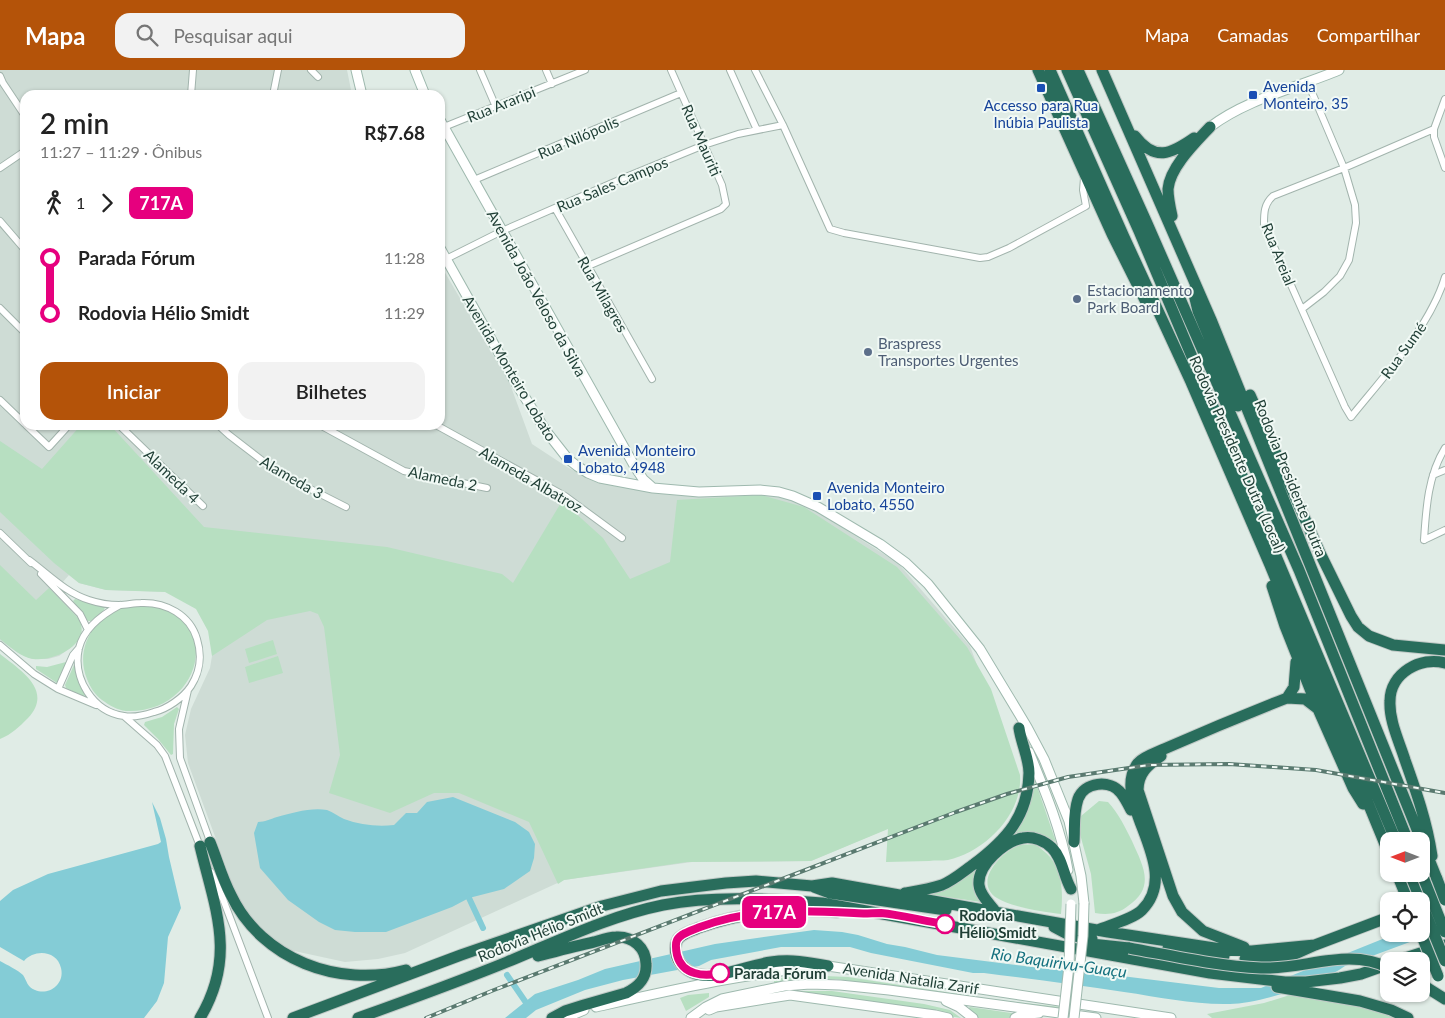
<!DOCTYPE html>
<html lang="pt">
<meta charset="utf-8">
<style>
:root{--surface:#fff;--page:#f2f2f2;--text:#222;--muted:#767676;--accent:#b45309}
body{margin:0;font-family:Lato,sans-serif;background:var(--page);color:var(--text);height:100vh;display:flex;flex-direction:column;font-size:19px;white-space:nowrap}
*{box-sizing:border-box;margin:0}
p{font-size:16px;color:var(--muted)}
.icon{flex:none;width:28px;height:28px;fill:none;stroke:currentColor;stroke-width:2;stroke-linecap:round;stroke-linejoin:round}
.map{position:relative;flex:1;overflow:hidden}
.sheet{position:absolute;left:20px;top:20px;width:425px;height:340px;display:flex;flex-direction:column;background:var(--surface);border-radius:15px;box-shadow:0 1px 4px #0004}
.sheet>*{flex:none}
.badge{padding:0 10px;border-radius:8px;font-size:18px;line-height:32px}
.needle{width:32px;rotate:270deg}
.buttons{position:absolute;left:1380px;top:762px;display:grid;gap:10px}
.buttons a{display:grid;place-items:center;width:50px;height:50px;border-radius:10px;background:var(--surface);box-shadow:0 1px 4px #0004;font-size:25px}
.map>.badge{position:absolute;translate:-50% -50%;box-shadow:0 0 0 2px #fff}
.legs{display:flex;align-items:center;gap:8px;height:55px;padding:0 20px;font-size:16px}
.legs p{margin-inline-start:auto}
.headline{display:flex;align-items:center;justify-content:space-between;height:85px;padding:0 20px}
h1{font-size:28px;font-weight:600;line-height:38px}
.cta{display:flex;gap:10px;margin-top:auto;padding:10px 20px}
.cta a{flex:1;height:58px;border-radius:15px;background:var(--accent);color:#fff;font-size:20px;font-weight:600;line-height:58px;text-align:center}
.cta a+a{background:var(--page);color:var(--text)}
ul{padding:0 20px;list-style:none}
li{display:flex;align-items:center;gap:18px;height:55px;font-size:19px}
li i{display:grid;place-items:center;width:8px;height:100%;margin:0 6px;background:currentColor}
li i::after{content:'';width:12px;height:12px;margin:-6px;border:4px solid;border-radius:50%;background:var(--surface)}
li p{margin-inline-start:auto}
li:first-child i{background:linear-gradient(#0000 50%,currentColor 0)}
li:last-child i{background:linear-gradient(currentColor 50%,#0000 0)}
header{display:flex;align-items:center;gap:30px;box-sizing:border-box;height:70px;padding:0 25px;background:var(--accent);color:#fff}
header strong{font-size:24px}
nav{display:flex;gap:28px;margin-inline-start:auto;font-size:18px}
.search{width:350px;height:45px;background:var(--page);display:flex;align-items:center;gap:12px;box-sizing:border-box;padding:0 18px;border-radius:15px;color:var(--muted);font-size:19px}
.map>svg:first-child{display:block}
.built{fill:#cedcd5}
.green{fill:#b7dfc1}
.water{fill:#84ccd6}
.lines{fill:none;stroke-linecap:round;stroke-linejoin:round}
.canal{stroke:#84ccd6;stroke-width:6}
.street-casing{stroke:#a2b4ad;stroke-width:8}
.secondary-casing{stroke:#9eb9ae;stroke-width:11}
.highway-casing{stroke:#c0c9c6;stroke-width:13}
.street{stroke:#fff;stroke-width:6}
.secondary{stroke:#fff;stroke-width:9}
.highway{stroke:#296d5c;stroke-width:11}
.rail-casing{stroke:#5a7a70;stroke-width:4}
.rail{stroke:#f1f9f5;stroke-width:2;stroke-dasharray:5.5;stroke-linecap:butt}
.secondary-bridge-casing{stroke:#9eb9ae;stroke-width:11;stroke-linecap:butt}
.highway-bridge-casing{stroke:#c0c9c6;stroke-width:13;stroke-linecap:butt}
.secondary-bridge{stroke:#fff;stroke-width:9}
.highway-bridge{stroke:#296d5c;stroke-width:11}
.line-1-casing{stroke:#fff;stroke-width:11}
.line-1{stroke:#e6007e;stroke-width:8}
.transit-dot{fill:#1a4fb4;stroke:#f1f9f5;stroke-width:2}
.service-dot{fill:#5c6f8a;stroke:#f1f9f5;stroke-width:2}
.stop-1-dot{fill:#fff;stroke:#e6007e;stroke-width:2.5}
.labels{text-anchor:middle;dominant-baseline:central;stroke-width:4;stroke-linejoin:round;paint-order:stroke}
.transit-label{font-size:15px;fill:#164399;stroke:#f1f9f5;text-anchor:start}
.street-label{font-size:15px;fill:#1f3e35;stroke:#f1f9f5}
.service-label{font-size:15px;fill:#4e5e75;stroke:#f1f9f5;text-anchor:start}
.stop-label{font-size:15px;font-weight:bold;fill:#1f3e35;stroke:#f1f9f5;text-anchor:start}
.water-label{font-size:16px;font-style:italic;fill:#15717f;stroke:#f1f9f5}
</style>
<header>
<strong>Mapa</strong>
<div class="search"><svg class="icon" aria-label="search" viewBox="0 0 24 24"><circle cx="10" cy="10" r="6"/><path d="M15 15l6 6"/></svg>Pesquisar aqui</div>
<nav><a>Mapa</a><a>Camadas</a><a>Compartilhar</a></nav>
</header>
<div class="map">
<svg width="1445" height="948" viewBox="0 0 1445 948">
<rect width="100%" height="100%" fill="#e0ece6"/>
<path class="built" d="M0,0H347L352,25H25V355H440V194L510,314L532,374L567,397L586,407L606,413L644,421L672,425L702,426L738,422H766L802,432L898,493L970,576L1017,704L811,791L692,792L564,810L405,883L378,889L345,892L285,879L258,856L238,829L188,693L185,665L191,639L210,598L212,586L208,523L106,520L79,513L69,505L54,522L79,549L82,562L79,569L70,578L59,586L48,589H32L18,583L0,570Z"/>
<path class="green" d="M81,355H110L204,457L387,477L502,504L513,513L562,431L603,468L630,509L670,492L677,430L761,425L804,437L897,497L967,577L991,619L1020,705C1023,744 985,782 948,790C942,791 935,790 929,791C915,791 900,792 886,792L888,759L811,791L687,792L564,810L558,814L529,752L459,723H434L390,743L329,723L340,685L324,557L318,544L310,541L267,550L212,586L208,561L196,539L165,522L106,520L79,513L54,493L0,442V371L42,399Z
M0,495L36,530L49,518L79,549C92,574 54,592 33,589C21,587 10,577 0,569Z
M75,529L105,537L104,540L91,551H88L73,531Z
M142,535C226,540 205,644 126,641C117,640 109,635 102,630C95,625 90,617 87,609C74,578 95,544 127,536C132,535 138,536 142,535Z
M273,570L277,584L249,593L245,579Z
M0,584C20,600 54,620 28,648C19,657 12,664 0,669Z
M278,586L283,603L249,613L245,597Z
M66,592L68,593L57,613L36,599V596L47,597Z
M74,595L76,596L79,614L85,625L84,627L66,618L65,615Z
M177,637L179,639L174,654L173,684L171,685L158,669L144,655L145,652L162,647Z
M1029,693L1056,772C1046,766 1037,763 1026,763L974,808L975,825L981,832L927,824L1013,760Z
M1099,731L1108,732C1119,744 1125,757 1132,771C1143,796 1156,817 1128,836C1118,844 1108,845 1095,843L1091,804L1078,757L1081,746Z
M1035,774C1040,778 1046,782 1050,787C1063,803 1063,825 1061,844C1045,842 1011,837 997,828C972,812 1002,781 1020,775C1024,774 1031,775 1035,774Z
M801,905L848,907L990,929L1061,937V940L836,909H802L774,913V909Z
M798,921H832L924,934L950,940L961,948L905,939L770,924Z
M709,923V927L686,941L680,928L688,925Z
M1290,925L1370,937L1397,948H1212L1207,944L1264,933Z
M970,937L1018,944L1009,948H977L967,939Z"/>
<path class="water" d="M453,727L515,752L529,762L535,774L534,788L530,801L504,819L469,828L452,837L386,862H355L335,860L319,852L288,830L260,798L254,763L258,752C265,752 270,749 277,747C291,743 312,737 327,740C333,742 339,747 344,749C360,755 378,757 394,755L406,743H417L427,732Z
M152,732L160,748L166,769L169,787L181,838L168,867L164,913L157,931L144,948H0V891C7,895 18,900 23,905C27,911 27,917 35,920C49,926 65,914 61,898C57,880 34,879 24,891L0,877V831L13,820L48,804L158,774L161,772Z
M1445,845V859L1345,896C1322,913 1259,934 1230,934C1195,935 1159,927 1124,922C1078,915 1031,909 984,903H973L871,883L850,877H781L711,890L699,896L623,910L585,920L536,940L526,948H505L535,924L578,910L605,899L715,874L814,860L842,862L858,865L887,874L905,877L937,885L1048,899L1089,902L1219,918H1261L1395,864H1421V854Z"/>
<g class="lines">
<path class="canal" d="M469,828L483,858
M507,905L529,937"/>
<defs>
<path id="street" d="M311,0L318,7
M480,0L496,37
M546,0L552,14
M730,0L757,60
M755,0L783,55L830,159L844,163L980,188L988,187L1009,178L1086,136
M0,6L3,13L25,46
M191,25L193,0
M273,25L278,0
M1445,29L1434,59V67L1445,98
M444,57L585,0
M1434,59L1344,98L1273,126C1264,134 1264,143 1264,154L1345,337L1351,347C1384,306 1430,257 1445,207
M0,98L25,81
M1084,108L1083,120L1086,136
M474,110L681,23
M555,138L652,309
M0,151L25,180
M446,189L502,161L626,107L704,75L738,64L783,55
M588,196L721,139L726,134L722,115L671,0
M0,238L25,263
M1302,239L1324,222L1340,206L1349,190L1356,153L1355,135L1344,98L1308,13
M0,330L25,354
M26,355L49,377L69,355
M119,355L203,436
M218,355L229,365L277,402L346,437
M320,355L404,401L487,418
M436,355L565,426L622,468
M1433,405L1445,400
M0,463L31,493
M1424,470C1426,439 1428,405 1445,378
M1424,470L1445,460
M29,490C48,504 66,523 89,530C98,533 109,535 119,535C126,535 134,533 141,533C166,532 190,545 197,569C202,585 200,602 191,616C183,628 167,639 154,642C145,645 134,648 124,646C93,642 72,608 79,578C84,558 103,544 120,535
M41,504L80,544L88,560
M0,575L34,604L58,619L96,635
M58,619L73,585L79,578
M188,620L179,659L180,688L211,774
M125,647L157,675L165,686L201,779
M211,802L223,829L268,948"/>
<path id="secondary" d="M356,0L362,25
M415,0L425,25
M440,50L635,397L643,409L652,417
M1210,57C1247,29 1296,18 1339,0
M440,178L514,310L546,361L568,389L577,396L588,403L600,408L653,418L699,422L760,420L779,422L793,426L818,437L880,474L906,493L928,514L980,579L1027,657L1044,689L1069,751L1081,806L1084,833
M1029,682C1045,721 1061,759 1068,800
M946,931L959,937L973,948
M596,937C672,920 750,902 828,896L1171,948
M709,940L716,937L790,925L935,945L948,948
M565,948L584,940
M691,948L706,937L722,929L784,916L810,914L840,915L889,920L1096,948
M1015,948L1021,945L1039,943"/>
<path id="highway" d="M1038,0L1112,164L1148,236
M1050,0L1124,167L1191,312L1270,495L1389,784
M1067,0L1139,161L1396,771
M1078,0L1146,151L1299,500L1408,771
M1102,0L1212,252L1437,809
M1135,66C1155,92 1171,84 1194,68
M1172,146C1170,137 1168,128 1168,119C1170,97 1196,72 1210,57
M1193,220L1198,241L1238,336
M1250,325L1320,483L1351,546L1358,557L1369,566L1393,575L1445,580
M1272,516L1285,556L1318,639L1353,718L1363,734
M1287,628L1294,617L1296,592
M1161,686C1148,695 1138,703 1138,720L1173,826L1182,842L1203,861L1244,877
M210,772C217,789 222,808 231,825C262,890 339,918 406,900
M1074,772C1075,757 1073,744 1078,729C1084,712 1110,709 1121,723C1125,728 1128,734 1131,740
M200,776C215,839 237,886 200,948
M1432,786C1427,752 1416,721 1405,690C1399,671 1389,651 1390,631C1390,603 1421,586 1445,593
M1397,804L1408,831
M1410,804L1421,831
M814,817L830,823L946,840
M905,823C917,821 930,819 942,815C954,810 964,801 974,794C1007,769 1028,746 1029,703C1029,688 1021,673 1019,658
M995,841C989,833 980,825 979,815C977,795 1005,771 1023,768C1033,766 1045,771 1052,778C1063,789 1063,805 1071,819
M1054,857L1069,865L1092,869
M1098,860C1110,855 1133,849 1142,840C1185,797 1108,731 1138,693C1144,686 1156,683 1164,679C1205,661 1246,644 1287,628L1305,629L1318,639
M1091,874L1129,878
M1168,878L1199,884L1224,886
M538,886C557,881 575,876 594,872C601,870 609,867 616,867C633,866 646,878 646,894C647,909 638,917 626,923L584,935L565,941L552,948
M1245,889H1271L1295,884L1315,875L1389,847
M1396,891L1445,875
M828,896C808,892 790,889 771,892C749,895 717,910 696,904C688,902 680,895 677,887C675,881 675,874 678,869C683,863 692,861 698,858C742,842 791,838 837,842
M1421,914L1445,929
M1277,917L1360,931L1391,940L1408,948
M293,948L461,885L602,836L661,821L726,813L756,811L812,816L832,813L1108,862L1221,879L1252,881L1315,875
M358,948C408,930 458,912 507,892C558,871 609,846 663,835C715,825 769,829 822,833L1210,903L1285,912H1306L1340,908L1361,904L1389,894"/>
</defs>
<use href="#street" class="street-casing"/>
<use href="#secondary" class="secondary-casing"/>
<use href="#highway" class="highway-casing"/>
<use href="#street" class="street"/>
<use href="#secondary" class="secondary"/>
<use href="#highway" class="highway"/>
<defs>
<path id="rail" d="M426,948L494,920L956,742L1007,724L1068,707L1149,695L1229,694L1316,700L1445,723"/>
</defs>
<use href="#rail" class="rail-casing"/>
<use href="#rail" class="rail"/>
<defs>
<path id="secondary-bridge" d="M1063,948L1069,896L1071,834
M1074,948L1083,866L1084,833"/>
<path id="highway-bridge" d="M1423,807L1445,862
M1437,809L1445,830
M1421,832L1445,891
M1421,864L1438,906
M1129,878C1173,886 1217,896 1261,898C1304,900 1348,877 1389,898"/>
</defs>
<use href="#secondary-bridge" class="secondary-bridge-casing"/>
<use href="#highway-bridge" class="highway-bridge-casing"/>
<use href="#secondary-bridge" class="secondary-bridge"/>
<use href="#highway-bridge" class="highway-bridge"/>
</g>
<g class="lines">
<defs>
<path id="line-1" d="M720,903C704,907 682,905 677,885C676,880 675,874 677,870C681,863 693,860 700,857C750,838 802,840 854,843C863,844 872,843 881,843C902,845 924,851 945,854"/>
</defs>
<use href="#line-1" class="line-1-casing"/>
<use href="#line-1" class="line-1"/>
</g>
<g class="transit-dot">
<rect x="1036" y="13" width="10" height="10" rx="2.5"/>
<rect x="1248" y="20" width="10" height="10" rx="2.5"/>
<rect x="563" y="384" width="10" height="10" rx="2.5"/>
<rect x="812" y="421" width="10" height="10" rx="2.5"/>
</g>
<g class="service-dot">
<circle cx="1077" cy="229" r="5"/>
<circle cx="868" cy="282" r="5"/>
</g>
<g class="stop-1-dot">
<circle cx="945" cy="854" r="9"/>
<circle cx="720" cy="903" r="9"/>
</g>
<g class="labels">
<g class="transit-label">
<text x="1263" y="16">Avenida<tspan x="1263" dy="17">Monteiro, 35</tspan></text>
<text x="1041" y="35" text-anchor="middle">Accesso para Rua<tspan x="1041" dy="17">Inúbia Paulista</tspan></text>
<text x="578" y="380">Avenida Monteiro<tspan x="578" dy="17">Lobato, 4948</tspan></text>
<text x="827" y="417">Avenida Monteiro<tspan x="827" dy="17">Lobato, 4550</tspan></text>
</g>
<g class="street-label">
<text transform="translate(501 34) rotate(-22)">Rua Araripi</text>
<text transform="translate(578 67) rotate(-23)">Rua Nilópolis</text>
<text transform="translate(702 70) rotate(66)">Rua Mauriti</text>
<text transform="translate(612 114) rotate(-23)">Rua Sales Campos</text>
<text transform="translate(1279 184) rotate(68)">Rua Areial</text>
<text transform="translate(537 223) rotate(61)">Avenida João Veloso da Silva</text>
<text transform="translate(603 224) rotate(60)">Rua Milagres</text>
<text transform="translate(1403 280) rotate(-54)">Rua Sumé</text>
<text transform="translate(510 298) rotate(59)">Avenida Monteiro Lobato</text>
<text transform="translate(1238 384) rotate(66)">Rodovia Presidente Dutra (Local)</text>
<text transform="translate(172 406) rotate(44)">Alameda 4</text>
<text transform="translate(292 407) rotate(30)">Alameda 3</text>
<text transform="translate(443 408) rotate(12)">Alameda 2</text>
<text transform="translate(1291 408) rotate(68)">Rodovia Presidente Dutra</text>
<text transform="translate(531 409) rotate(30)">Alameda Albatroz</text>
<text transform="translate(540 862) rotate(-22)">Rodovia Hélio Smidt</text>
<text transform="translate(911 908) rotate(9)">Avenida Natalia Zarif</text>
</g>
<g class="service-label">
<text x="1087" y="220">Estacionamento<tspan x="1087" dy="17">Park Board</tspan></text>
<text x="878" y="273">Braspress<tspan x="878" dy="17">Transportes Urgentes</tspan></text>
</g>
<g class="stop-label">
<text x="959" y="845">Rodovia<tspan x="959" dy="17">Hélio Smidt</tspan></text>
<text x="734" y="903">Parada Fórum</text>
</g>
<g class="water-label">
<text transform="translate(1059 892) rotate(8)">Rio Baquirivu-Guaçu</text>
</g>
</g>
</svg>
<div class="buttons">
<a><svg class="needle" viewBox="-14 -14 28 28"><path d="M0-13l5 13h-10z" fill="#e53935"/><path d="M0 13l5-13h-10z" fill="#767676"/></svg></a>
<a><svg class="icon" aria-label="locate" viewBox="0 0 24 24"><circle cx="12" cy="12" r="6"/><path d="M12 2v4M12 18v4M2 12h4M18 12h4"/></svg></a>
<a><svg class="icon" aria-label="layers" viewBox="0 0 24 24"><path d="M12 4l9 5-9 5-9-5zM3 14l9 5 9-5"/></svg></a>
</div>
<b class="badge" style="left:774px;top:842px;background:#e6007e;color:#fff">717A</b>
<section class="sheet">
<div class="headline"><div><h1>2 min</h1><p>11:27 – 11:29 · Ônibus</p></div><b>R$7.68</b></div>
<div class="legs"><svg class="icon" aria-label="walk" viewBox="0 0 24 24"><circle cx="13" cy="4" r="2"/><path d="M13 8l-2 6 4 7M11 14l-3 7M7 12l3-4h3l4 4"/></svg>1<svg class="icon" aria-label="forward" viewBox="0 0 24 24"><path d="M9 5l7 7-7 7"/></svg><b class="badge" style="background:#e6007e;color:#fff">717A</b></div>
<ul>
<li><i style="color:#e6007e"></i><b>Parada Fórum</b><p>11:28</p></li>
<li><i style="color:#e6007e"></i><b>Rodovia Hélio Smidt</b><p>11:29</p></li>
</ul>
<div class="cta"><a>Iniciar</a><a>Bilhetes</a></div>
</section>
</div>
